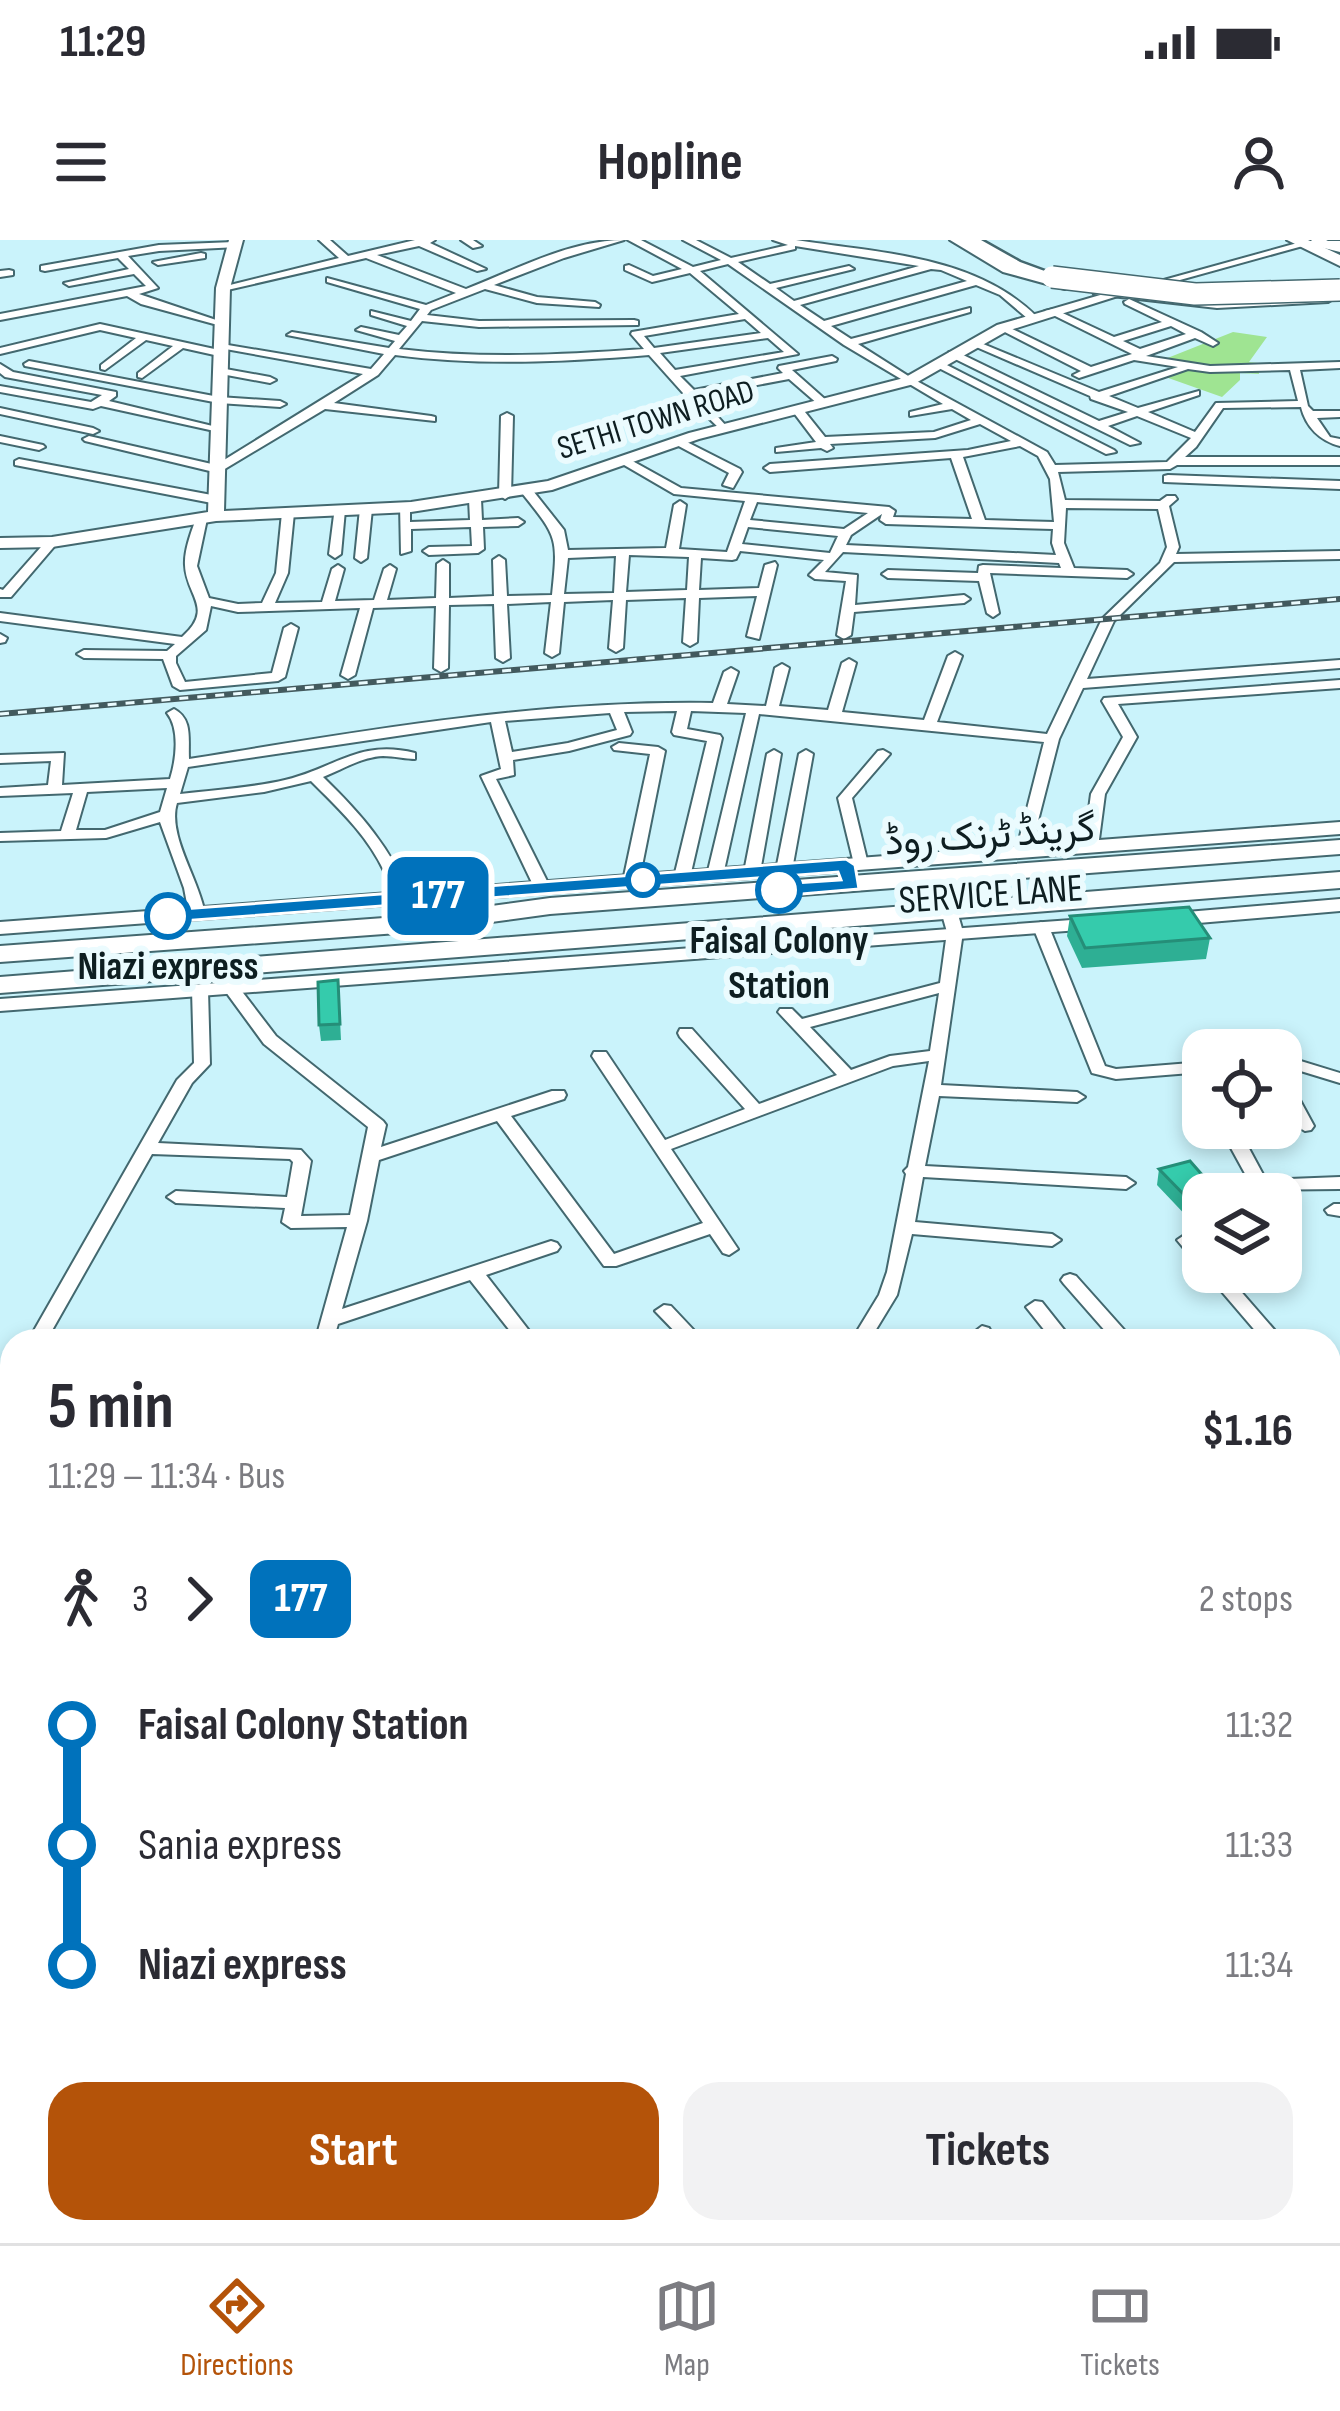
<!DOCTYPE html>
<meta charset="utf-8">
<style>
:root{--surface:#fff;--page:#f2f2f3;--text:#2b2b33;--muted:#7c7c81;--line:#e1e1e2;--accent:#b45309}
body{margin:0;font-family:"Sofia Sans Condensed",Vazirmatn,sans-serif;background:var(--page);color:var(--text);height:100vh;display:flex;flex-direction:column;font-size:45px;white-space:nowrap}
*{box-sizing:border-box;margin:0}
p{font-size:39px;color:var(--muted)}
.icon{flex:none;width:66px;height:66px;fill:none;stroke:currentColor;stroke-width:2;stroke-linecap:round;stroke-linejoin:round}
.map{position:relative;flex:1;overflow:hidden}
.details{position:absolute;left:0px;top:1089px;width:1341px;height:915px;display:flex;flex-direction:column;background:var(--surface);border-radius:36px 36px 0 0;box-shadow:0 6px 18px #0003}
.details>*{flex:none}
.badge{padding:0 24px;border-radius:18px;font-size:42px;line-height:78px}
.buttons{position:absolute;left:1182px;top:789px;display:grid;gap:24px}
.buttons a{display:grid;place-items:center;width:120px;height:120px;border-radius:24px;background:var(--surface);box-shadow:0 6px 18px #0003;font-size:60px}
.map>.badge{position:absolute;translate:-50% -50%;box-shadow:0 0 0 6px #fff}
.legs{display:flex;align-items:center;gap:18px;height:132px;padding:0 48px;font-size:39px}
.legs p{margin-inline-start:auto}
.head{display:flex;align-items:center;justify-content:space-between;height:204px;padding:0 48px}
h1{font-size:66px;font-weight:700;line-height:90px}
.button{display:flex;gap:24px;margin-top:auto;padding:24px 48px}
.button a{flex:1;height:138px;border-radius:36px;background:var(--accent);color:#fff;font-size:48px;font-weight:700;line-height:138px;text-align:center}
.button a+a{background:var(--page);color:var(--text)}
ul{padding:0 48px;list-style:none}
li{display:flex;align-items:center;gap:42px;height:120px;font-size:45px}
li i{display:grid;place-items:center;width:18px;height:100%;margin:0 15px;background:currentColor}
li i::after{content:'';width:30px;height:30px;margin:-15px;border:9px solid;border-radius:50%;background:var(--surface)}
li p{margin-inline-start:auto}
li:first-child i{background:linear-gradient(#0000 50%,currentColor 0)}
li:last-child i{background:linear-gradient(currentColor 50%,#0000 0)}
.status{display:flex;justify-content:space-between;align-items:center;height:84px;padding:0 60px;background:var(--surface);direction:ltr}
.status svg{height:33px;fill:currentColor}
header{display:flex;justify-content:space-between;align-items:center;height:156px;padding:0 48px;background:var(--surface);font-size:54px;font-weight:700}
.menu{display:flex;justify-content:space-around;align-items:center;height:168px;border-top:3px solid var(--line);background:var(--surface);font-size:33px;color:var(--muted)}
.menu a{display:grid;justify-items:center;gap:6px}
.menu .current{color:var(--accent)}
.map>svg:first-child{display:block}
.green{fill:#9fe492}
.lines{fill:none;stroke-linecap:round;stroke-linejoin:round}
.canal{fill:#a9aff8;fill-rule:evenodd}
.minor-casing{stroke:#43686f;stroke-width:4}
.tertiary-casing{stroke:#43686f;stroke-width:4}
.secondary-casing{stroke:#43686f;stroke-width:5}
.trunk-casing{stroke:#43686f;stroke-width:4}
.motorway-casing{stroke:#43686f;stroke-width:5}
.minor{fill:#fff;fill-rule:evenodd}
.tertiary{fill:#fff;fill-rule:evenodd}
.secondary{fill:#fff;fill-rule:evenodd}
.trunk{fill:#fff;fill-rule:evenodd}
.motorway{fill:#fff;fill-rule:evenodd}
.rail-casing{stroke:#435a5e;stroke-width:6}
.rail{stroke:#ebfbfe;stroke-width:3;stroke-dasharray:9;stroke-linecap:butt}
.motorway-bridge-casing{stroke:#43686f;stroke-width:24;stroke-linecap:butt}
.motorway-bridge{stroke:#fff;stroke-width:21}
.wall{fill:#2eaf94}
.shaded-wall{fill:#258e78}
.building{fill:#35cbac;stroke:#258e78;stroke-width:3}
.line-1{fill:#0072bc;stroke:#fff;stroke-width:3}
.stop-1-dot{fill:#fff;stroke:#0072bc;stroke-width:6}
.labels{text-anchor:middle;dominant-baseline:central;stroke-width:12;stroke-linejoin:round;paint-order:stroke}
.far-street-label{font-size:33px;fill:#0e1e21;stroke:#ebfbfe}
.street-label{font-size:39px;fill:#0e1e21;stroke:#ebfbfe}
.stop-label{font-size:39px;font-weight:bold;fill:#0e1e21;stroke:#ebfbfe}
</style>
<div class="status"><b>11:29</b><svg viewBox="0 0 49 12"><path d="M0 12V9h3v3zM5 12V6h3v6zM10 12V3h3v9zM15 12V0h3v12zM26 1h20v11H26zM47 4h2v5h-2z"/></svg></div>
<header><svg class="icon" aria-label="menu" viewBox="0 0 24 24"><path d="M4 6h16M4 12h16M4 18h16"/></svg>Hopline<svg class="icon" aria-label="person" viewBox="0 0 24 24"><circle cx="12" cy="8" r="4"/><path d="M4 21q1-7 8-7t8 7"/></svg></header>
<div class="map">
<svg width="1340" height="2003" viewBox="0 0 1340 2003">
<rect width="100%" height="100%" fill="#caf3fb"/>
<path class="green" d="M1233,92L1267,97L1249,122L1258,123L1259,134L1240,133V140L1222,157L1157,134L1183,127L1165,119Z
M12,1748V1875L0,1874V1751Z
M147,1992H543L547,2003H141Z"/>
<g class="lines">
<path class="canal" d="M0,1297L12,1301V1315L0,1311Z
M1329,1775L1340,1779V1799L1329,1795Z"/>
<defs>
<path id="minor" d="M319,0H330L348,16L415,0H435L430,3L486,29L477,31L419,6L377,15L466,49C515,30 570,0 624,0L564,18L494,45L537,57L595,62L600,65L599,67L537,63L485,49L431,70L427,75L479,81L634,80L638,81V85L479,87L422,81L399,109C480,119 563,115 644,109L631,94L632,92L739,74L690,33L652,42L625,30V26L629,25L653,36L682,29L628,0H641L693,27L721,20L683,0H696L731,18L788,5L773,0H796C878,13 974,15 1036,76L1027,78L1000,55L976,45L831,86L851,99L970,68V72L858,104L913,139L1047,212L1055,225L1167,222L1191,198L1137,176L1108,186L1140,203L1130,205L949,116V112H957L1099,181L1128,172L1091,159L1090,156L967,103L976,101L1099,152L1178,127L1134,120L1079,138L1073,135L1081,131L997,88L1006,86L1091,127L1132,114L1045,71L1054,69L1114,97L1162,82L1125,64L1124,62L1129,59L1201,92L1218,103L1213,106L1195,98L1146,116L1210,126L1340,122V128L1300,130L1308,166L1313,171H1340V177L1317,178L1330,197L1340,199V206C1320,201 1306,187 1301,167L1223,168L1196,207L1185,217H1340V225H1177L1170,229L1058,232L1065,260L1160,261L1167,256H1175L1177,259L1169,266L1179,307L1176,314L1340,311V319L1174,322L1114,381L1087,439L1340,420V428L1083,448L1059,499L1030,612L1023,616L1016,612L1044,502L759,474L723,635L720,638H710L707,635L746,473L691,471L687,489L720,495L722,498L690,637L682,642L674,637L707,501L674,495L672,492L677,471L624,472L632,492L630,495L569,511L513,520L514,535L496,539L550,647L542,652L534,647L481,536L501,529L491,482L188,527L180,554C215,550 251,548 285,540C336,528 359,499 415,513V519C405,519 394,516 383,516C362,517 343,529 323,537C361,574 391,608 411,658L403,663C392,656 390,643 384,631C367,595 339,569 311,541L264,552L177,563C167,595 199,639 205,674L197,679L189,674L184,648L160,582L106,598L0,601V593L61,591L73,553L0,556V548L48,545L51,521L0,523V515L64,513L62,545L170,539C176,520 180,489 167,473L174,469C193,479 188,499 189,519C363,491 536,460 713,463L724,432L731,428L738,432L727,464L766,466L775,428L782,424L789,428L779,466L828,470L842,423L849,419L856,423L842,472L924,480L948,416L955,412L962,416L937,482L1047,494L1102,379L1160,323L1167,307L1158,269L1066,268L1064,303L1074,328L1127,330L1133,334L1127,338L990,333L999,373L993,377L987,373L979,341L888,338L882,334L888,330L978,333L979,326L983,325L1061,328L1059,323L843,312L825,332L857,335L855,365L964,355L970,359L964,363L854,372L851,395L844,399L837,395L846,341L815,339L809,335L824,320L740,311L736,319L732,320L701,318L699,350L759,348L765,325L775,322L777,325L759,399L747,396L757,356L699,358L697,402L690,406L683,402L686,358L626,360L623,408L616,412L609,408L613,360L564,362L559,413L552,417L545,413L551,362L507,364L510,418L503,422L496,418L494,364L449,365L448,428L441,432L434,428L436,366L373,368L355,435L348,439L341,435L360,368L238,372L211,366L206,390L176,416V423L185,442L272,433L284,388L291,384L298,388L285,437L278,441L180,450L173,446L163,419L84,418L77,414L84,410L167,411L175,404L0,381V373L182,397C215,368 186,356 185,325C184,310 192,290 197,276L207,279L197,326L209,358L238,364L262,363L276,333L282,273L288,269L294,273L288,333L275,363L322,362L332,329L338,325L344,329L335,361L374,360L384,329L390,325L396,329L387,360L436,358L437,324L443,320L449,324V358L494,356L493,320L499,316L505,320L507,356L552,355C558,297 558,298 522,253V247H530L564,290L568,310L666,308L674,265L680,261L686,265L679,309L727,312L745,261L674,254L619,222V218H627L681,248L889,267L895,271L893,277L972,279L951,218L770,232L764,228L770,224L968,210L1011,201L980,184L935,198L830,204L833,208L827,211L821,208L776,212V208L816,202L791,169L797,166L801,167L825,197L934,192L971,180L952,169L910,176V172L943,164L844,105L728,24L700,31L798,114L680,136L694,150L783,133L778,128L779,126L832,116L837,119L836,121L792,130L827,161V165H819L789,139L699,156L728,188L722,191L688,158L683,157V153L649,115C564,122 479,126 395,115L378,135L334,163L431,176L435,177V181L325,169L218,233L85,201L83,199L89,196L216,225L363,134L220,108L216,107V103L371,129L384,114L287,95L292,92L389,108L395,101L356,90L361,87L399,95L407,86L371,75V71L411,81L420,69L327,42V38L426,65L456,53L366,18L223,51L218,48L339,18ZM795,6L919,26L794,61L776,48L854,29L849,26L770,44L738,22L795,9ZM931,29L941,30L967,41L824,81L800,65ZM745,79L761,93L654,108L644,96ZM1171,86L1186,94L1140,109L1123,101ZM768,98L784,112L675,130L660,113ZM1188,129L1210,132L1290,130L1298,161L1216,163L1195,192L1148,172L1199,155V151L1138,168L1109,156ZM1020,206L1038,216L1050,239L1054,282L985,280L963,217ZM757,262L868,273L844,289L750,280ZM882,274L880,280L886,284L1053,289L1052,303L1056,315L846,305L851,295ZM748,287L838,296L830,313L742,304ZM629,315L689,317L687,350L626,352ZM616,316L614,353L564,354L568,318ZM610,473L617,490L568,503L512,512L505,481ZM167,548L160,572L105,590H76L87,552Z
M461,0H473L482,6L473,8Z
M950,0H962L1011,28L1070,46L1065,49L1003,32Z
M234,2L238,3V7L159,11L128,16L158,48L139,54L225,83V87L141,64L127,56L0,80V74L146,46L134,34L69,46L64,43L129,29L118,18L45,31L41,30V26L159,5Z
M1301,2L1310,4L1151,48L1142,46Z
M201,13L205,14V18L158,25L153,22Z
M9,30L13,31V35L0,37V31Z
M1098,49L1217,62L1328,56L1333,59L1328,62L1217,68L1094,54L1093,52Z
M100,84L219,110L224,113L219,116L183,108L142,138L138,137V133L173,106L146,100L105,130L101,129V125L136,98L100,90L0,114V108Z
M937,120L1114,210L1116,212L1106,214L933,125L932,123Z
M29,121L219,157L280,161L286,164L280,167L219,163L25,126L24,124Z
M0,124L13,132L116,152V156L109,161L225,189L219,192L101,166L93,169L0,152V146L91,162L102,155L5,137L0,133Z
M220,128L270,137L276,140L270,143L216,133L215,131Z
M0,168L93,188L99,191L93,194L0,174Z
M507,173L513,176L511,255L505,259L499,255L501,176Z
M0,196L43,205L45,207L39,210L0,202Z
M673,199H681L740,229L742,232L733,248L723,245L729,233L673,203Z
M19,219L217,256L223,260L217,264L15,225V221Z
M1168,235L1340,241V249L1164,242V236Z
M475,255L481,259L482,280L518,278L524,282L518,286L483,287L484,309L478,313L429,315L423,311L429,307L472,306L471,287L411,289V311L401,314L400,264L410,267V282L470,280L469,259Z
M366,265L372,269L367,318L361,322L355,318L360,269Z
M335,267L345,270L341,314L335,318L329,314Z
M48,299L58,302L11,357H0V349L3,350Z
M0,394L7,398L5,402L0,403Z
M1340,440V448L1118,464L1137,497L1105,554L1098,607L1091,611L1084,607L1091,554L1123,497L1102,461L1104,458Z
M619,503L658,507L665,511L639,641L631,646L623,641L650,514L614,510L612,507Z
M774,510L781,514L760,632L752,637L744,632L767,514Z
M806,510L813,514L792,630L784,635L776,630L799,514Z
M883,510L890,514L852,558L868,624L861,628L854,624L838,558L878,511Z
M452,650L460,655L457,658L430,686H420L417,683L420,680L447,652Z
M949,666L957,671L963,692L941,845L1077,852L1085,857L1077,862L939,856L925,926L1126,937L1135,943L1126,949L923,937L915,982L1052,994L1061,1000L1052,1006L912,994L897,1055L869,1101H851L879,1055L887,1032L906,934L904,931L908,927L929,821L893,826L671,909L738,1009L729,1015L723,1013L710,994L616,1026H604L497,881L379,920L367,981L342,1069L551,1001L557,1003L560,1007L557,1011L486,1035L537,1101H518L470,1040L338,1084L333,1101H237L246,1094L318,1091L347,987L291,988L282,982L285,968L176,963L167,957L176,951L287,957L293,922L290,919L152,914L46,1101H28L177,840L194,823L192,750L194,747H206L208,750L210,824L192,843L158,903L301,910L311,921L301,976L350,975L368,887L264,804L223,748L231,743L237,745L276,796L383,881L386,885L381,907L552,851H564L566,855L564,859L511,876L614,1014L703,983L592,816L594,812H606L665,900L745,869L680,797L678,793L680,789H692L759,864L837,835L778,772L780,769H792L802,779L940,743L947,692L941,671ZM939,753L930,811L890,816L851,830L810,787Z
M1041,682L1049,687L1105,826L1116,829L1203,822V832L1116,839L1092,833L1033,687Z
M1281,815L1340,833V843L1281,825Z
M1281,835L1289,840L1314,886L1311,890L1305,891C1286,881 1281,855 1281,835Z
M1220,888H1238L1266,940L1340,937V949L1254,950Z
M1334,964H1340V976L1328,974L1325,970Z
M1186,994L1192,996L1203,1008V1026L1197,1024L1177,1000Z
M1205,1032H1224L1284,1101H1264Z
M1070,1034L1076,1036L1134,1101H1114L1064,1044L1061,1040L1064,1036Z
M1035,1061L1042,1062L1073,1101H1053L1026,1067Z
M664,1065L671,1066L704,1101H684L655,1071Z
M982,1086L989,1088L996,1101H977L973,1093Z
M12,1139V1163L7,1172L0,1174V1150L5,1141Z
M1329,1156L1340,1163V1182L1329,1175Z
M12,1327V1349L0,1356V1334Z
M1329,1464L1340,1472V1498L1329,1491Z
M1340,1578V1598L1329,1601V1581Z
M1340,1710V1733L1329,1738V1715Z
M1335,1737L1340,1738L1338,1771L1329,1774V1740Z
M12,1980V1992H26L24,2003H0L4,1983Z
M706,1992H734L729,2003H701Z
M809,1992H859L865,1995V1992H891L889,2003H818L813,2001Z
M1285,1992H1316L1322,2003H1291Z"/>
<path id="tertiary" d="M229,0H243L230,48L224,271L411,262L548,241L689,193L904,138L997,85L1114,51L1121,55L1007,91L914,144L699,199L552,250L411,272L216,281L52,307L0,308V298L52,297L208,272L216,48Z
M1328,0L1318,5L1311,1L1312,0Z
M1340,582V594L0,694V682Z
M1340,659V671L1163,686L1153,680L1163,674Z
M1099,678L1106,680L1109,684L1106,688L0,771V759Z"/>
<path id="secondary" d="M1340,1183V1205L1329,1207V1185Z
M0,1273L12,1276V1299L0,1296Z
M12,1474V1500L0,1503V1477Z
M12,1721V1753L0,1754V1722Z
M1329,1749L1340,1753V1785L1329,1781Z
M1329,1796L1340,1800V1834L1329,1830Z"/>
<path id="trunk" d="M1287,0H1308L1340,15V26Z
M1340,600V614L550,674L425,691L0,722V706L425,675L550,658Z
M1340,632V648L0,753V737Z"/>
<path id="motorway" d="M959,0H981L1020,22L1061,37L1052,43L1006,30Z
M1309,1H1340V12L1312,5Z"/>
</defs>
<use href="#minor" class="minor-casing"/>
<use href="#tertiary" class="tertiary-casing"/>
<use href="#secondary" class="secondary-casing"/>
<use href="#trunk" class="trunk-casing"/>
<use href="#motorway" class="motorway-casing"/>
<use href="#minor" class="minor"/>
<use href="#tertiary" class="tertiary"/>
<use href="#secondary" class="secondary"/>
<use href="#trunk" class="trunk"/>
<use href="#motorway" class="motorway"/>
<defs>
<path id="rail" d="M0,474L1340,359"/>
</defs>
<use href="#rail" class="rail-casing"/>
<use href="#rail" class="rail"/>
<defs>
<path id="motorway-bridge" d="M1052,37L1195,54L1340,50"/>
</defs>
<use href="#motorway-bridge" class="motorway-bridge-casing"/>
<use href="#motorway-bridge" class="motorway-bridge"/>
</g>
<path class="wall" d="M1070,676L1210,698L1206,719L1082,728L1067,696Z
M338,740L341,800L321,801L319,785Z
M1159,929L1203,954V978L1192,982L1157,945Z"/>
<path class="shaded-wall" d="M1203,963V978L1192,982L1195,966Z
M1340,1294V1312L1329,1316V1297Z"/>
<path class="building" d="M1189,667L1210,698L1085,708L1070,676Z
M338,740L340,784L319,785L318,742Z
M1190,921L1218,953L1203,954V963L1195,966L1159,929Z
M1340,1212V1294L1329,1297V1216Z"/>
<path class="line-1" d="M846,619L855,625L859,649L779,656L770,650L779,644L841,640L838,632L168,682L158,676L168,670Z"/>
<g class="stop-1-dot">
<circle cx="643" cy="640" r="15"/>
<circle cx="779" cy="650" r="21"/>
<circle cx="168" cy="676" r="21"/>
</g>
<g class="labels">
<g class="far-street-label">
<text transform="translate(656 180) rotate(-17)">SETHI TOWN ROAD</text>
</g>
<g class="street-label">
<text transform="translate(990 596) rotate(-4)">گرینڈ ٹرنک روڈ</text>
<text transform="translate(991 655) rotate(-4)">SERVICE LANE</text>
</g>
<g class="stop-label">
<text x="779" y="701">Faisal Colony<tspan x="779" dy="45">Station</tspan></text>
<text x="168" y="727">Niazi express</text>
</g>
</g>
</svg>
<div class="buttons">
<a><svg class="icon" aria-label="locate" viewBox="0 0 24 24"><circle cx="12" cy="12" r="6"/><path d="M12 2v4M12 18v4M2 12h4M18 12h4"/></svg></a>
<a><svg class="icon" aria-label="layers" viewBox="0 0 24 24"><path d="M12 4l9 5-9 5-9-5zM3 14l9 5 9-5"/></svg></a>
</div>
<b class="badge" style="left:438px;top:656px;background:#0072bc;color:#fff">177</b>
<section class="details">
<div class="head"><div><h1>5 min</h1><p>11:29 – 11:34 · Bus</p></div><b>$1.16</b></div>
<div class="legs"><svg class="icon" aria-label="walk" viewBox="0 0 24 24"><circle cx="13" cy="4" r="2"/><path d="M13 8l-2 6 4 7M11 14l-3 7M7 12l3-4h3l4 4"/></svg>3<svg class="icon" aria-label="forward" viewBox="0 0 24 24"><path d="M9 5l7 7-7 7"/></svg><b class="badge" style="background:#0072bc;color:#fff">177</b><p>2 stops</p></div>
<ul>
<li><i style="color:#0072bc"></i><b>Faisal Colony Station</b><p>11:32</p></li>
<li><i style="color:#0072bc"></i><span>Sania express</span><p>11:33</p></li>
<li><i style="color:#0072bc"></i><b>Niazi express</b><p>11:34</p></li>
</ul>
<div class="button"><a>Start</a><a>Tickets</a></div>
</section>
</div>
<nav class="menu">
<a class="current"><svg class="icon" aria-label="directions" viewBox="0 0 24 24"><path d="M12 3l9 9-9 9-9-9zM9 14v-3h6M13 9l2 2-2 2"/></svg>Directions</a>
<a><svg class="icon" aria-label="map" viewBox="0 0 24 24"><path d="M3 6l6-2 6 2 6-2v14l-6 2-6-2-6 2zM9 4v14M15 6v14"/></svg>Map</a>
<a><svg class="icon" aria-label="tickets" viewBox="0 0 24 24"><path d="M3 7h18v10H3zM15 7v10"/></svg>Tickets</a>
</nav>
